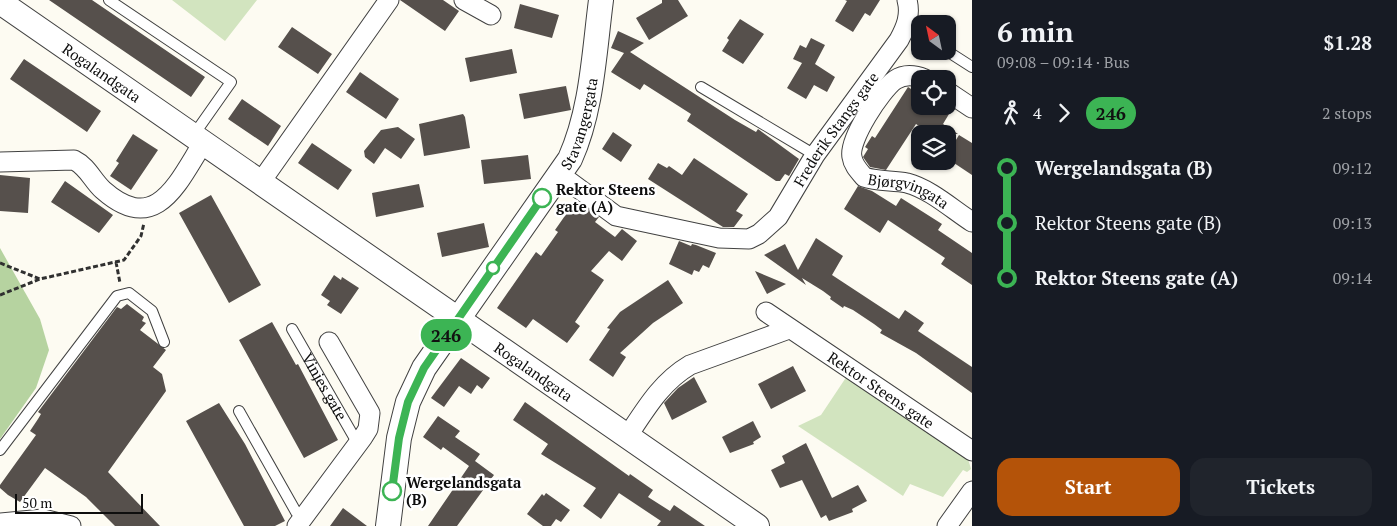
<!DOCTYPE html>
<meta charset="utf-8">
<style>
:root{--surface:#171b24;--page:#20242c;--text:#f1f3f6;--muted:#9ea1a6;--accent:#b45309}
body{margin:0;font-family:"PT Serif",serif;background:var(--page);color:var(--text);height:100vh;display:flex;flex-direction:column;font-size:19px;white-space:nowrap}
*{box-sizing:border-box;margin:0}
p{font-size:16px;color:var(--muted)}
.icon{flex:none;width:28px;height:28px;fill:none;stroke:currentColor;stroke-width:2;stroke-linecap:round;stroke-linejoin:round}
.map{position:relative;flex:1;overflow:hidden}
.panel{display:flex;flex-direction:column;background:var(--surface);width:425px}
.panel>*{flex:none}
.badge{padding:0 10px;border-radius:16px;font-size:18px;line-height:32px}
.needle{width:32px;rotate:327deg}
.buttons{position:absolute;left:911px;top:15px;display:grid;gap:10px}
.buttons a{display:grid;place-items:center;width:45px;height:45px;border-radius:10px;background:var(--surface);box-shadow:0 1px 4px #0004;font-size:25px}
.scale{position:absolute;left:15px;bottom:12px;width:128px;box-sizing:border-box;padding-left:5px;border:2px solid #0e0e0e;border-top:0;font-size:14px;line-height:18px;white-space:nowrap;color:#0e0e0e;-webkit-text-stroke:4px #fff;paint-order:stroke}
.map>.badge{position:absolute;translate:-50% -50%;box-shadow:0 0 0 2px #fff}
.legs{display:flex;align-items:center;gap:8px;height:55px;padding:0 25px;font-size:16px}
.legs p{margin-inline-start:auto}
.headline{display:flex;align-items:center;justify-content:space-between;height:85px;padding:0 25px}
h1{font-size:28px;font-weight:700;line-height:38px}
.button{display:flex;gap:10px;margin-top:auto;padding:10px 25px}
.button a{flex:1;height:58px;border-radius:15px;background:var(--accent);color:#fff;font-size:20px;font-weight:700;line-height:58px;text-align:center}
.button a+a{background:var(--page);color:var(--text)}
ul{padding:0 25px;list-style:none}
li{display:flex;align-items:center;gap:18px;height:55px;font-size:19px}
li i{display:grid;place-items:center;width:8px;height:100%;margin:0 6px;background:currentColor}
li i::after{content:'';width:12px;height:12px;margin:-6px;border:4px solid;border-radius:50%;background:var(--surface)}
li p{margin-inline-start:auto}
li:first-child i{background:linear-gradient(#0000 50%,currentColor 0)}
li:last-child i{background:linear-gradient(currentColor 50%,#0000 0)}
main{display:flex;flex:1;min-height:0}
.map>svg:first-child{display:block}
.green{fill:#d2e4bf}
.forest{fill:#b6d3a0}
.building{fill:#56504c}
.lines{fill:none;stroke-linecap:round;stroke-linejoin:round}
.service-casing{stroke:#414141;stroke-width:12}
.minor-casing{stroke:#414141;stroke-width:21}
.tertiary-casing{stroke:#414141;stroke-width:26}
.path{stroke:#303030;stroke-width:3;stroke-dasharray:5 2.5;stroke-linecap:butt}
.service{stroke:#fff;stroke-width:10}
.minor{stroke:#fff;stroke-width:19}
.tertiary{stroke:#fff;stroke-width:24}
.line-1-casing{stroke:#fff;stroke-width:11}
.line-1{stroke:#3cb454;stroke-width:8}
.stop-1-dot{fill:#fff;stroke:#3cb454;stroke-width:2.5}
.labels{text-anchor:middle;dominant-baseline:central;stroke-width:5;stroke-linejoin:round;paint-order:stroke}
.street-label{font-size:15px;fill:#0e0e0e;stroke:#fff}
.stop-label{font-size:15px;font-weight:bold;fill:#0e0e0e;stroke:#fff;text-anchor:start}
</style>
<main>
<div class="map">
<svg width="972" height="526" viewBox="0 0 972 526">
<rect width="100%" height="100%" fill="#fdfbf2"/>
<path class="green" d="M172,0H257L225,41Z
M849,373L966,452L971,469L967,472L963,470L943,497L910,484L903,496L798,426L821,415Z"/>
<path class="forest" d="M0,248L40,319L49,350L36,388L0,439Z"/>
<path class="building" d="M49,0H92L205,77L191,97Z
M400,0H443L459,11L445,31Z
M662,0H678L688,16L649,40L636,18L662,3Z
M845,0H880L870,16L865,13L853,32L835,21L847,1Z
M520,4L559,15L552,38L514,28Z
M740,19L764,34L743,64L722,51L729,40L727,38Z
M292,27L332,54L318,74L278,47Z
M618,31L644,43L630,52L735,120L756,132L758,129L799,159L789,176L785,174L780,181H776L687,121L691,114L644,84L640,90L611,72L624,53L611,48Z
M811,38L825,45L815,64L835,77L827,92L814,85L806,99L787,88L802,63L793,59L800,45L806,48Z
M512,49L517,73L470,82L465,58Z
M24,59L101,111L87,132L10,79Z
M360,72L399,99L386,119L346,92Z
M566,86L571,110L524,119L519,94Z
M908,87L920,95V106H937L949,114L943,124L958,134H931L916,124L886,170L870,167L863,157L868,149L865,147L872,136L875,138Z
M242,99L281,126L268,146L228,119Z
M463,114L465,117L470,148L424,156L419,124Z
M398,127L415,139L401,159L385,148L374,164L365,157L364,151L381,130Z
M613,132L632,145L621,162L602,149Z
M133,134L158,150L131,190L110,176L119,163L116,161Z
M959,135L972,143V175L948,159V153Z
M312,143L352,170L338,190L298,163Z
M528,155L531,179L484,184L481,160Z
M694,158L748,194L736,211L743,215L734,227H723L648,179L658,163L667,168L669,166L682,175Z
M0,175L30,178L28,213L0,211Z
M65,181L113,215L99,233L51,202Z
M419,184L424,207L376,217L372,193Z
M858,186L872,191L896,206L901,198L942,224L938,230L972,253V285L941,264L945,258L888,220L880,233L844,209Z
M211,195L261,285L229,303L179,213Z
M576,200L599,217L595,222L615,237L622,229L637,241L622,261L609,251L591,271L604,280L575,322L580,326L567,343L533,319L526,328L497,308L536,252L541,256L558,232L555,230Z
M484,223L489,247L442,257L437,233Z
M816,238L843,256L832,275L899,319L905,310L924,323L918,331L972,367V393L916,353L880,333L882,330L874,324L853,310L844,306L843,308L830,299L831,297L823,291L802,278L806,285L764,255L785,244L798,270Z
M679,241L691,246L692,244L696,245L716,253L709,268L703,265L699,272L694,270L692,275L669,264Z
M755,271L786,284L767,294Z
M334,275L341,280L342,277L359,288L341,314L327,305L330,301L321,295Z
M668,280L683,303L653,323L620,353L626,357L613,377L589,360L610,329L607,328L620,312Z
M127,304L144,317L142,321L146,323L140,330L166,350L153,367L162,374L166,391L108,472L160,526H115L86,497L45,468L20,502L8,495L0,488V485L36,435L30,431L38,419L41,414L38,412L117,307L121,309Z
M272,322L296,365L298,364L338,440L304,458L239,340Z
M461,358L490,378L482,389L477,385L471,394L459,386L444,407L431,398Z
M793,366L806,391L771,409L758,384Z
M694,377L707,402L672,420L664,403L678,388Z
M525,402L629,476L630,474L653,490L648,497L670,511L674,505L705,526H657L661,521L619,493L601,519L583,506L596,488L541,454L548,444L513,420Z
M219,403L245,444L285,521L275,526H244L186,421Z
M438,416L460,431L455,437L480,454L475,461L494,475L457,526H428L469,466L443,447L441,450L423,437Z
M753,421L761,437L753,442L754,444L730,453L722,437Z
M806,443L832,498L858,485L867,501L852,509L853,512L829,521L826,515L821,518L802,480L780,488L771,470L785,463L782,456Z
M546,493L570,510L561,522L556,519L551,526H543L527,514L542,494L544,496Z
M343,508L367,526H330Z"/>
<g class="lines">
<defs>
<g id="service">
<path d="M109,0L231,82L193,136"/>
<path d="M906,27L920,35"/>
<path d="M947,51L972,67"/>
<path d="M701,87L815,155"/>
<path id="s1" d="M292,329L358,444"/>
<path d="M239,411L296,512L302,519"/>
<path d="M0,450L117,296L129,293L152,311L164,342"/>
</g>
<g id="minor">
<path d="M464,0L491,15"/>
<path id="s2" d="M925,79C915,75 904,74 895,80C881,90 848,140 852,157C853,165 859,171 864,177C878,182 893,180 907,183C930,189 952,209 972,222"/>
<path d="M948,92L972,108"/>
<path d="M0,162L74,160C88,167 92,180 103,190C156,237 178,182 203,143"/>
<path id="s3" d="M559,174L616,216L719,238L749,239L759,234L778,217L815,155L899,40C906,27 911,15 907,0"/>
<path d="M260,183L389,0"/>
<path id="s4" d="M766,312L972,451"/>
<path d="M627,437C645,410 661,382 690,365L789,329"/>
<path d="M0,523L43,519L71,526"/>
<path d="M297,526L363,437L368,429L370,413L329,342"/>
<path d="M947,526L972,491"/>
</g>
<g id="tertiary">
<path id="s5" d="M0,2L757,526"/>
<path id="s6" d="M388,526L399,438L408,402L424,368L570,159C592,110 594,54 601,0"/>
</g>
</defs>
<use href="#service" class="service-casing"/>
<use href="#minor" class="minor-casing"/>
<use href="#tertiary" class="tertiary-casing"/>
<path class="path" d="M116,262L120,283
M0,263L40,279L124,260L141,236L144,223
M0,295L40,279"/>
<use href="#service" class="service"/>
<use href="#minor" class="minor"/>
<use href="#tertiary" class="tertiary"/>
</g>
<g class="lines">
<defs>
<path id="line-1" d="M392,491L399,438L408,402L424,368L542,198"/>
</defs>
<use href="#line-1" class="line-1-casing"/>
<use href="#line-1" class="line-1"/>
</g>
<g class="stop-1-dot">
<circle cx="542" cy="198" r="9"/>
<circle cx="493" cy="268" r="6"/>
<circle cx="392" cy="491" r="9"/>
</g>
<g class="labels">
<g class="street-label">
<text stroke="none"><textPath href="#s5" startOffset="124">Rogalandgata</textPath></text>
<text stroke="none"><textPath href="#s6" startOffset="455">Stavangergata</textPath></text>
<text stroke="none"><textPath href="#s3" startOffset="348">Frederik Stangs gate</textPath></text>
<text stroke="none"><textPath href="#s2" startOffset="192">Bjørgvingata</textPath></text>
<text stroke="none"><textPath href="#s5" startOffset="649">Rogalandgata</textPath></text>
<text stroke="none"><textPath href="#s1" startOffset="66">Vinjes gate</textPath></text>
<text stroke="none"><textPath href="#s4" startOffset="139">Rektor Steens gate</textPath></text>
</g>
<g class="stop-label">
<text x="556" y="189">Rektor Steens<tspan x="556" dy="17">gate (A)</tspan></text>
<text x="406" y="482">Wergelandsgata<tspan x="406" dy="17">(B)</tspan></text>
</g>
</g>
</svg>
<div class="buttons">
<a><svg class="needle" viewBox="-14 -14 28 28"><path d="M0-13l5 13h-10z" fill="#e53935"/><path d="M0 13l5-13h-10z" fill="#9ea1a6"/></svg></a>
<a><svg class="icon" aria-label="locate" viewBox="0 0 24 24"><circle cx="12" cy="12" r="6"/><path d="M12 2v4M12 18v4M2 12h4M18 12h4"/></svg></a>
<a><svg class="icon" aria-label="layers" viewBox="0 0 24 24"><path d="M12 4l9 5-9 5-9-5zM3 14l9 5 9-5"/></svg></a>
</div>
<div class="scale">50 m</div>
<b class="badge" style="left:446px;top:335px;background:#3cb454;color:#111">246</b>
</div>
<section class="panel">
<div class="headline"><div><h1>6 min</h1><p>09:08 – 09:14 · Bus</p></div><b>$1.28</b></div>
<div class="legs"><svg class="icon" aria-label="walk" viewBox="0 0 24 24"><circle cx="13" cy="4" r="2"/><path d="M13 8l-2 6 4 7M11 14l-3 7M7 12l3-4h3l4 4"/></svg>4<svg class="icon" aria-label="forward" viewBox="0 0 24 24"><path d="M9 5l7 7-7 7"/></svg><b class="badge" style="background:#3cb454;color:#111">246</b><p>2 stops</p></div>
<ul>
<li><i style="color:#3cb454"></i><b>Wergelandsgata (B)</b><p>09:12</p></li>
<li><i style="color:#3cb454"></i><span>Rektor Steens gate (B)</span><p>09:13</p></li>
<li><i style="color:#3cb454"></i><b>Rektor Steens gate (A)</b><p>09:14</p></li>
</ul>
<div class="button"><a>Start</a><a>Tickets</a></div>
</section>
</main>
